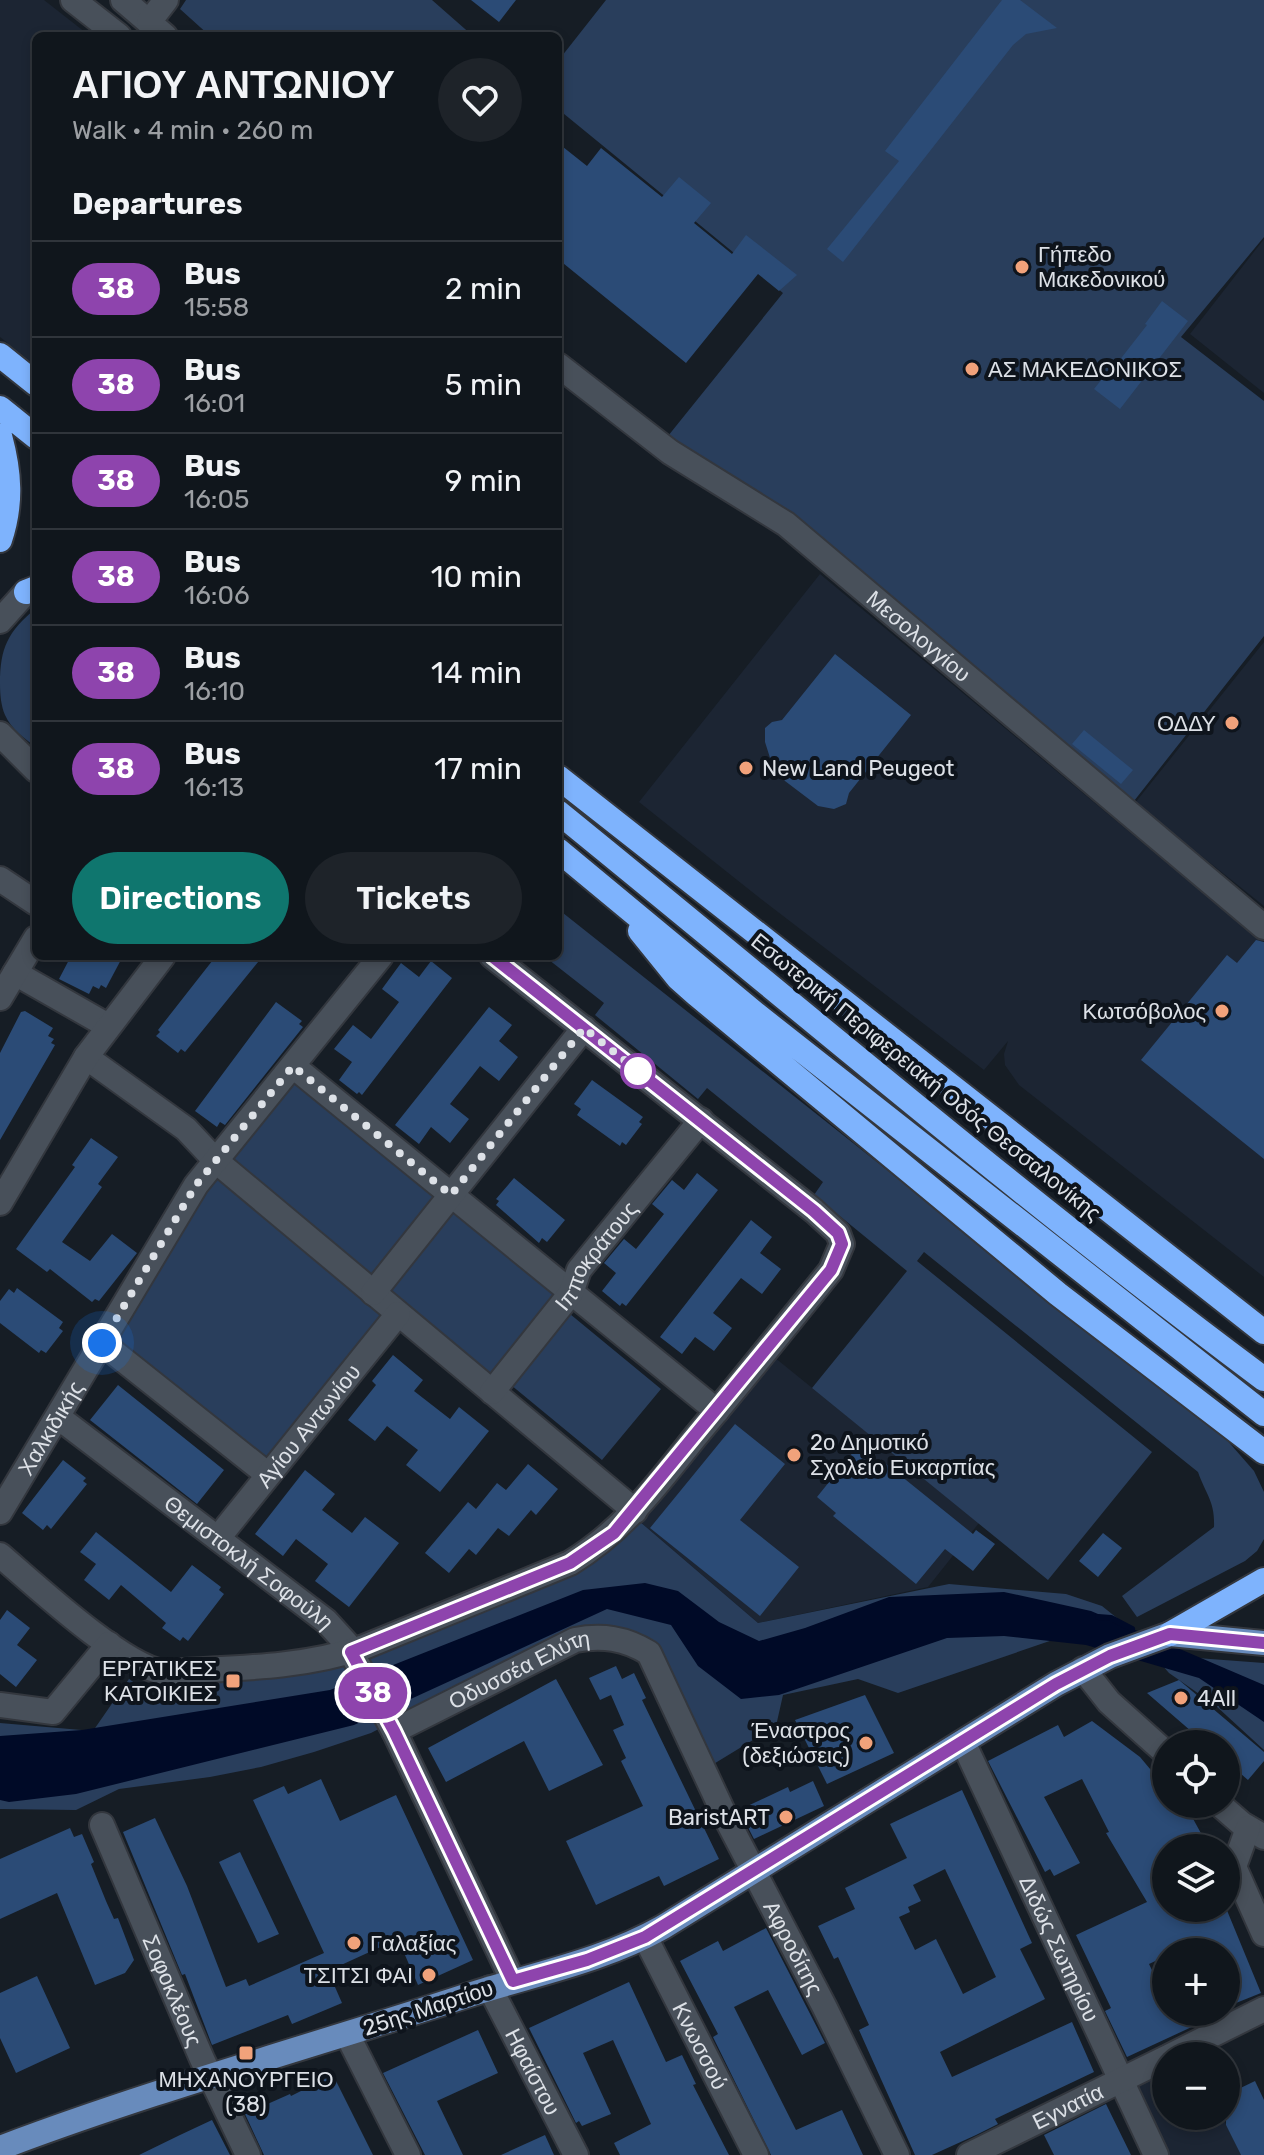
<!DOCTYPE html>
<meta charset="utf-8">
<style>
:root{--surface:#10161c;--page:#1e2329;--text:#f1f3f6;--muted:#9c9fa3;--line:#30353b;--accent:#0f766e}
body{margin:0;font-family:Rubik,sans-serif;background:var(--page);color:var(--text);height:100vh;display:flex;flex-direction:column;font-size:30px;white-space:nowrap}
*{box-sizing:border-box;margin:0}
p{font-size:26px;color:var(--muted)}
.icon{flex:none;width:44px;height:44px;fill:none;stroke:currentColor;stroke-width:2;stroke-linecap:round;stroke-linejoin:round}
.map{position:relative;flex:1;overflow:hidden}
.drawer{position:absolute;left:32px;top:32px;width:530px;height:928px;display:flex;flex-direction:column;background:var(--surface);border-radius:12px;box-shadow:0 4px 12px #0003,0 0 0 2px var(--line)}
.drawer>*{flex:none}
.badge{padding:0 16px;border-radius:26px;font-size:28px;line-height:52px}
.buttons{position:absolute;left:1152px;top:1730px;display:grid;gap:16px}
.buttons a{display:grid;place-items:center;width:88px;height:88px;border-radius:50%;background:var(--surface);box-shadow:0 4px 12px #0003,0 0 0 2px var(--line);font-size:40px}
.you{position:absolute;width:40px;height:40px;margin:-20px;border:6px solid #fff;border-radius:50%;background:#1a73e8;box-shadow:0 0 0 12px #1a73e833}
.map>.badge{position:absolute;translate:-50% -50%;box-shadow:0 0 0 4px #fff}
h2{padding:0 40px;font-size:30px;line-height:72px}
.round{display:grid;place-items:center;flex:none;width:84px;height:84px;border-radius:42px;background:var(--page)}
.headline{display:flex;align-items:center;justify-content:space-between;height:136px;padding:0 40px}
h1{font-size:38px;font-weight:600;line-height:60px}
.action{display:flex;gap:16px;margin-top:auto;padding:16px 40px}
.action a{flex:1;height:92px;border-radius:48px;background:var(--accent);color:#fff;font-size:32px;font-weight:600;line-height:92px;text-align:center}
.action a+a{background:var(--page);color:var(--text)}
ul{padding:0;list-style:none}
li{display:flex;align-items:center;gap:24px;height:96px;padding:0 40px;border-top:2px solid var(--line)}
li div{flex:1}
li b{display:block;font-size:30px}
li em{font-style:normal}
li .badge{min-width:88px;font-weight:700;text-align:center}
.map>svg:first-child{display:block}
.built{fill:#1c2533}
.green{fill:#293e5c}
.water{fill:#000a27}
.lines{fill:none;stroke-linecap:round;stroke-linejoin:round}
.stream{stroke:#000a27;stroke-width:6}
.building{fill:#2b4b76;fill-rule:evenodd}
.minor-casing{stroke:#33373e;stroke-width:28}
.major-casing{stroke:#33373e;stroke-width:28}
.highway-casing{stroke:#33373e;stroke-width:28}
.minor{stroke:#48505a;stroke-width:24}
.major{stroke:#688bbc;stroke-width:24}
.highway{stroke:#7eb3fd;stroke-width:24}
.line-casing{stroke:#fff;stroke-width:18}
.line{stroke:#8e44ad;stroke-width:12}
.walk{stroke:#dde1e7;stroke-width:8;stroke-dasharray:0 14.4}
.poi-dot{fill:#f1a27b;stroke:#0e141c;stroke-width:3}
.stop-dot{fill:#fff;stroke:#8e44ad;stroke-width:4}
.labels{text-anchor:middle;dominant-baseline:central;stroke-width:8;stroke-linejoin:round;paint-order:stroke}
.poi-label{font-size:22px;fill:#dde1e7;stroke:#0e141c;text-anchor:start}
.street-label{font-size:22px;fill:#dde1e7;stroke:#0e141c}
</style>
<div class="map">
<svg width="1264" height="2155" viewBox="0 0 1264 2155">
<rect width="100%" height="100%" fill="#161d25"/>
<path class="built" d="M0,0H44L90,36H36V366L0,337Z
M1264,239V393L1190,334Z
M820,574L1264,944V1277L1019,1085L1005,1065L1004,1054L1008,1041L984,1070L761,899L639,802Z
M1264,642V906L1135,803Z
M774,1357L979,1523L928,1587L758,1623L639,1521Z
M1166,2071V2116H1222L1241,2155H1167L1134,2087Z"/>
<path class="green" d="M186,0H432L473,36H210L180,9Z
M606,0H1264V237L1181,337L1264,401V636L1134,801L787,516L668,436L783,293L558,109V61Z
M36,608V747C25,739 11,729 5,715C1,706 0,694 0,684C0,647 8,632 36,608Z
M558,909L1226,1439L1254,1471L1264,1492V1539L1257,1551L1245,1561L1137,1617L1122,1596L1214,1527C1215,1501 1206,1495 1198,1472L924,1252L917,1261L1152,1452L1048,1580L812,1388L907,1271L814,1195L823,1182L707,1088L698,1099L595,1015L604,1003L544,956H558Z
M295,1077L437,1192L367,1279L225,1164Z
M216,1161L398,1314L267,1474L102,1343Z
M453,1203L562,1291L491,1380L383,1291Z
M570,1314L661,1389L602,1460L511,1385Z
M639,1521L758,1623L949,1584L1066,1594L1102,1606L1117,1618L898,1693L858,1679L783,1695L776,1726L712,1765L655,1646C607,1625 602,1620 551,1639L371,1733L314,1752L261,1767L210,1777L119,1789L76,1810L0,1809V1723L93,1731L129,1679L139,1686H150L152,1702L217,1695L216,1679L326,1667Z
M1197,1658L1264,1663V1750L1215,1705L1169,1673L1162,1665Z"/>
<path class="water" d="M645,1583L678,1591L719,1622L759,1641L805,1628L889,1597L1004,1592L1091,1611L1264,1685V1722L1199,1678L1086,1645L1004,1636L947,1638L779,1695L741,1699L698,1666L671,1625L607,1609L354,1725L76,1794L9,1802L0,1800V1736L82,1730L330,1690L583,1590Z"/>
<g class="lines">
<path class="stream" d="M1098,1617L1111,1618L1132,1629"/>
</g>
<path class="building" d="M471,0H516L499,22Z
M1002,0H1020L1057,28L1026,34L1013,45L843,262L827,249L899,161L885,151Z
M558,143L587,166L601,148L662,197L679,177L711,203L694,223L732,254L746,235L797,275L779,291L758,274L686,363L558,259Z
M1162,301L1188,321L1120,409L1094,389L1106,374L1108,375L1147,325L1145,324Z
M835,654L911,715L849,793L846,804L834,809L818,806L785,781L771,761L765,742V728L772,722L782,720Z
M1084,730L1133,770L1121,784L1072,744Z
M1256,940L1264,942V1159L1141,1060L1227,955L1237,963Z
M71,956L81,962L85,956H123L106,988L101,985L99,989L93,986L89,994L59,979Z
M216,956H263L185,1052L181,1049L178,1053L156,1036L160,1032L158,1030Z
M431,961L452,978L362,1095L359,1092L357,1094L339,1080L352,1062L334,1049L353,1025L371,1039L399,1002L382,989L401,963L419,977Z
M276,1002L302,1021L299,1024L303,1027L225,1125L220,1122L217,1127L195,1111Z
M489,1007L512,1025L499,1041L518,1057L499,1081L480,1066L466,1084L450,1104L469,1119L450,1143L431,1127L419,1144L395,1125Z
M25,1011L53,1028L48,1036L54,1039L51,1043L55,1045L0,1140V1053L21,1012Z
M592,1080L643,1117L639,1122L642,1124L626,1145L622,1142L620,1146L577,1115L581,1109L574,1104Z
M91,1138L118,1157L98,1184L102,1187L62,1242L90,1261L112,1234L137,1253L99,1301L95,1299L92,1302L50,1269L47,1272L16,1249L75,1167L72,1165Z
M697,1173L718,1190L626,1306L622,1303L620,1306L602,1291L616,1273L604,1263L624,1239L636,1249L664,1214L652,1204L672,1180L684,1190Z
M514,1178L565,1220L547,1242L542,1238L539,1243L496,1205L499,1201L496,1199Z
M751,1220L772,1237L760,1253L781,1269L762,1294L741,1278L713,1313L732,1328L714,1351L695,1337L682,1354L660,1337Z
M17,1288L63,1322L59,1328L63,1331L46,1353L41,1350L39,1353L0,1323V1301L9,1289L14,1293Z
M393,1355L423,1380L414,1391L450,1419L459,1407L489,1431L440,1492L406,1465L418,1450L387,1426L375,1441L348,1420L376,1385L372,1381Z
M118,1385L224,1470L197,1504L90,1420Z
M735,1424L785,1464L740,1520L799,1567L760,1616L650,1528Z
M858,1446L878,1462L880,1459L973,1534L976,1530L995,1544L973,1571L945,1549L916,1584L833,1516L836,1513L817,1497Z
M63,1460L86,1478L83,1481L87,1484L51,1529L47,1525L43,1530L22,1513Z
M528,1464L558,1489L536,1515L531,1510L509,1536L498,1528L476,1555L469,1549L449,1573L425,1553L468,1502L476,1509L497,1483L506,1490Z
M305,1470L335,1494L322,1510L352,1533L365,1517L399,1543L349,1607L315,1581L328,1564L314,1553L296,1539L283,1556L255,1534Z
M96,1532L171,1592L192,1565L221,1587L219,1590L224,1594L188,1641L183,1637L180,1641L162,1628L166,1623L121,1585L109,1600L84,1580L96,1564L80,1552Z
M1103,1533L1122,1548L1098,1577L1079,1561Z
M7,1610L30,1628L17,1645L37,1660L16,1687L0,1674V1620Z
M616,1666L622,1679L634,1673L646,1698L642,1700L719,1859L664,1886L659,1876L596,1905L566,1841L643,1806L621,1761L626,1758L613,1730L624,1725L611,1695L600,1700L589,1678Z
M556,1679L603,1765L549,1791L524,1741L446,1782L428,1748Z
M1179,1680L1264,1752V1761L1248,1780L1226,1761V1744H1206L1147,1693Z
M865,1695L894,1753L827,1784L795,1720Z
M1092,1721L1140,1757L1166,1788V1804H1185L1209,1848H1166V1908H1226L1261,1993L1226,2007V1952H1202L1199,1945L1185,1950L1184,1948L1175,1952H1166V1956L1149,1964L1166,1999V2012H1224L1127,2057L1105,2011L1111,2008L1076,1935L1147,1902L1106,1833L1109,1832L1082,1779L1044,1797L1080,1863L1054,1876L1050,1869L1045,1872L988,1761L1058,1725L1064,1737Z
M321,1779L340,1821L396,1795L473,1960L418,1985L398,1939L328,1971L342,2003L292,2024L288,2015L212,2045L185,1974L182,1975L123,1832L155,1818L187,1886L226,1987L246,1979L249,1986L324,1953L253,1800L284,1786L288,1794Z
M813,1781L824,1806L754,1839L739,1810L788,1787L790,1792Z
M962,1790L1032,1943L1020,1949L1045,1999L940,2052L952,2077L1072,2022L1094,2072L995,2119L998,2124L976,2135L932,2155H915L859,2030L869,2025L838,1957L834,1959L818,1926L855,1909L845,1888L907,1858L890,1824ZM945,1869L996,1977L963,1994L936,1939L915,1950L899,1917L910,1912L908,1907L921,1901L913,1885Z
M70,1828L74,1837L82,1834L94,1862L91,1864L106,1901L114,1919L118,1918L134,1960L125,1973L95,1985L57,1893L0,1919V1859Z
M240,1852L279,1934L258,1943L219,1862Z
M766,1928L825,2043L802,2055L768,1990L734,2007L796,2130L842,2110L863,2155H771L713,2037L718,2034L680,1961L718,1941L723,1951Z
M37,1976L70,2048L16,2073L0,2038V1993Z
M629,1982L666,2062L682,2055L696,2084L693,2085L729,2155H620L614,2143L651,2124L613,2040L583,2053L611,2114L582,2126L579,2121L576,2123L529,2028Z
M478,2030L498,2073L437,2101L463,2155H425L383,2073Z
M333,2075L373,2155H264L245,2114L290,2094L291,2096Z
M1255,2081L1264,2100V2155H1241L1226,2125V2095Z
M1106,2104L1131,2155H1054L1044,2135Z
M212,2120L230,2155H139L180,2135Z
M545,2135L554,2155H501Z"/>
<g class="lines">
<defs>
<g id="minor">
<path d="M73,0L119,36"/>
<path d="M123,0L165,36"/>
<path d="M149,22L166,0"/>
<path id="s1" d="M558,365L670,452L786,524L1264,927"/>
<path d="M0,621L26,592"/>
<path d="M0,734L36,770"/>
<path d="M0,879L36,903"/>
<path d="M15,973L108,1026"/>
<path d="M0,998L36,938"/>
<path d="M86,1057L186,1129L216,1161L635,1511"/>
<path d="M293,1066L717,1411"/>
<path d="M0,1203L86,1057L163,956"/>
<path d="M373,1293L584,1028"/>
<path d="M102,1343L267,1474"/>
<path id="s2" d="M492,1392L571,1293L579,1270L701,1120"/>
<path id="s3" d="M58,1417L326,1621L346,1643L394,1731L513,1981"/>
<path id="s4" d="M0,1512L196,1185L381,956"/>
<path id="s5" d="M218,1538L398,1314"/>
<path d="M0,1555C35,1585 122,1666 163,1672C230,1668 300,1669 364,1647L570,1563C624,1530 656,1486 695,1437C741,1382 786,1326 831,1270L842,1244L838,1233L814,1211L492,956"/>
<path d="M1083,1669L1109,1702L1166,1753"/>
<path d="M0,1705L53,1712L109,1644"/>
<path id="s6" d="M394,1731L575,1640C602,1635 625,1638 649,1653L725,1816L824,2006L897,2155"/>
<path id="s7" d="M963,1742L1156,2155"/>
<path d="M1219,1804L1242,1824L1264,1837"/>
<path id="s8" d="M102,1825L202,2059L248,2155"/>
<path d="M1248,1828L1235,1864V1869L1264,1934"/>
<path id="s9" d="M645,1937L756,2155"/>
<path id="s10" d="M490,1988L576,2155"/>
<path d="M347,2034L408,2155"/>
<path d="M1170,2056L1264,2009"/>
<path id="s11" d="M969,2155L1166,2058"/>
</g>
<path id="major" d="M0,2148C153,2090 313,2046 469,1995C534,1974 603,1961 663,1927L1056,1684L1110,1656L1170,1634L1264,1643"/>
<path id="highway" d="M0,355L36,384
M0,408L36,437
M0,436C10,473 12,504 0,540
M26,592L36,588
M558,777L1264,1332
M558,812C792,1002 1022,1199 1264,1379
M558,850L757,1015L1264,1414
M640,931L678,978L696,994L1058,1294L1264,1452
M1170,1634L1264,1580"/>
</defs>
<use href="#minor" class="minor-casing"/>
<use href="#major" class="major-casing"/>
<use href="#highway" class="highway-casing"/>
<use href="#minor" class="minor"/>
<use href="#major" class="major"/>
<use href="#highway" class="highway"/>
</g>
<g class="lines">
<defs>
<path id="line" d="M492,956L814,1211L838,1233L842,1244L831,1270L614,1533L570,1563L351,1652L394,1731L513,1981L587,1960L645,1937L1056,1684L1110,1656L1170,1634L1264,1643"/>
</defs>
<use href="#line" class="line-casing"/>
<use href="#line" class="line"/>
<path class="walk" d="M102,1343L196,1185L293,1066L451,1195L584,1028L638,1071"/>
</g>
<g class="poi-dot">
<circle cx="1022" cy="267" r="8"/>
<circle cx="972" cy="369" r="8"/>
<circle cx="1232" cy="723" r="8"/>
<circle cx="746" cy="768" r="8"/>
<circle cx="1222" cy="1011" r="8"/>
<circle cx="794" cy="1455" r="8"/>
<rect x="225" y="1673" width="16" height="16" rx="4"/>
<circle cx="1181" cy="1698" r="8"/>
<circle cx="866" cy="1743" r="8"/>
<circle cx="786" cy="1817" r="8"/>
<circle cx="354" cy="1943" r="8"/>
<circle cx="429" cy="1975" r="8"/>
<rect x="238" y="2045" width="16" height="16" rx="4"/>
</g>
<circle class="stop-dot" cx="638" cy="1071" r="16"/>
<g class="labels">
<g class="poi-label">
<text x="1038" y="254">Γήπεδο<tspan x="1038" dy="25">Μακεδονικού</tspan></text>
<text x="988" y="369">ΑΣ ΜΑΚΕΔΟΝΙΚΟΣ</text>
<text x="1216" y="723" text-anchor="end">ΟΔΔΥ</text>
<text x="762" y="768">New Land Peugeot</text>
<text x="1206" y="1011" text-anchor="end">Κωτσόβολος</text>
<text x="810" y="1442">2ο Δημοτικό<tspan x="810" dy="25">Σχολείο Ευκαρπίας</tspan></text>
<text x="217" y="1668" text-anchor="end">ΕΡΓΑΤΙΚΕΣ<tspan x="217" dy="25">ΚΑΤΟΙΚΙΕΣ</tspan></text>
<text x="1197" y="1698">4All</text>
<text x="850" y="1730" text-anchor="end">Έναστρος<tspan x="850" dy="25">(δεξιώσεις)</tspan></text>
<text x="770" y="1817" text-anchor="end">BaristART</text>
<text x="370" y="1943">Γαλαξίας</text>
<text x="413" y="1975" text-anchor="end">ΤΣΙΤΣΙ ΦΑΙ</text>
<text x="246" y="2079" text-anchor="middle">ΜΗΧΑΝΟΥΡΓΕΙΟ<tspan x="246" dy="25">(38)</tspan></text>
</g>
<g class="street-label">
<text stroke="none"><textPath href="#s1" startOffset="452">Μεσολογγίου</textPath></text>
<text transform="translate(926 1077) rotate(39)">Εσωτερική Περιφερειακή Οδός Θεσσαλονίκης</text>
<text stroke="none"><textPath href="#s2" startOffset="172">Ιπποκράτους</textPath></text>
<text stroke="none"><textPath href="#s5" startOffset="144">Αγίου Αντωνίου</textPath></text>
<text stroke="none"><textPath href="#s4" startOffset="98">Χαλκιδικής</textPath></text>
<text stroke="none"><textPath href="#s3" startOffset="240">Θεμιστοκλή Σοφούλη</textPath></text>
<text stroke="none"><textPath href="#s6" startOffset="140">Οδυσσέα Ελύτη</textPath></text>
<text stroke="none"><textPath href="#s6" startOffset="608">Αφροδίτης</textPath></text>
<text stroke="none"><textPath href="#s7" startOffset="228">Διδώς Σωτηρίου</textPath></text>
<text stroke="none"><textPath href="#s8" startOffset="180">Σοφοκλέους</textPath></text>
<text transform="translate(428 2008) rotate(-18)">25ης Μαρτίου</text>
<text stroke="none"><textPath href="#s9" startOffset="122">Κνωσσού</textPath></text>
<text stroke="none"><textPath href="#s10" startOffset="94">Ηφαίστου</textPath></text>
<text stroke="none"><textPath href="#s11" startOffset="110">Εγνατία</textPath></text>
</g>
</g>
</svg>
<div class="buttons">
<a><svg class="icon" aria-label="locate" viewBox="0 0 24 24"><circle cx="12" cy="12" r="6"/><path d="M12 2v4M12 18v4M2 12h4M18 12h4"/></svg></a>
<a><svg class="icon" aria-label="layers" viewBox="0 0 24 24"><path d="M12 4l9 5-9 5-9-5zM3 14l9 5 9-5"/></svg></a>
<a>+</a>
<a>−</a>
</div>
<div class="you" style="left:102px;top:1343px"></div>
<b class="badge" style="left:373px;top:1693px;background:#8e44ad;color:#fff">38</b>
<section class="drawer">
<div class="headline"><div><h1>ΑΓΙΟΥ ΑΝΤΩΝΙΟΥ</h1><p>Walk · 4 min · 260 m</p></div><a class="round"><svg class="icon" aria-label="heart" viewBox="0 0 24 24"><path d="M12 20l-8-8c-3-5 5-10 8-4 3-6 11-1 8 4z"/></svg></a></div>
<h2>Departures</h2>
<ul>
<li><span class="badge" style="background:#8e44ad;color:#fff">38</span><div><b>Bus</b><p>15:58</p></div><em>2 min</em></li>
<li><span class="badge" style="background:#8e44ad;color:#fff">38</span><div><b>Bus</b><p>16:01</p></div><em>5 min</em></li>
<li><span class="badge" style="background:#8e44ad;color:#fff">38</span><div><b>Bus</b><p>16:05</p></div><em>9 min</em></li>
<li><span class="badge" style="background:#8e44ad;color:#fff">38</span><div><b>Bus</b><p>16:06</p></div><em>10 min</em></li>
<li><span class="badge" style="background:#8e44ad;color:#fff">38</span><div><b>Bus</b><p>16:10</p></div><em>14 min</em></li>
<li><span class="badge" style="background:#8e44ad;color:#fff">38</span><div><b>Bus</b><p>16:13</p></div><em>17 min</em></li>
</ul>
<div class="action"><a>Directions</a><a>Tickets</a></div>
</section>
</div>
